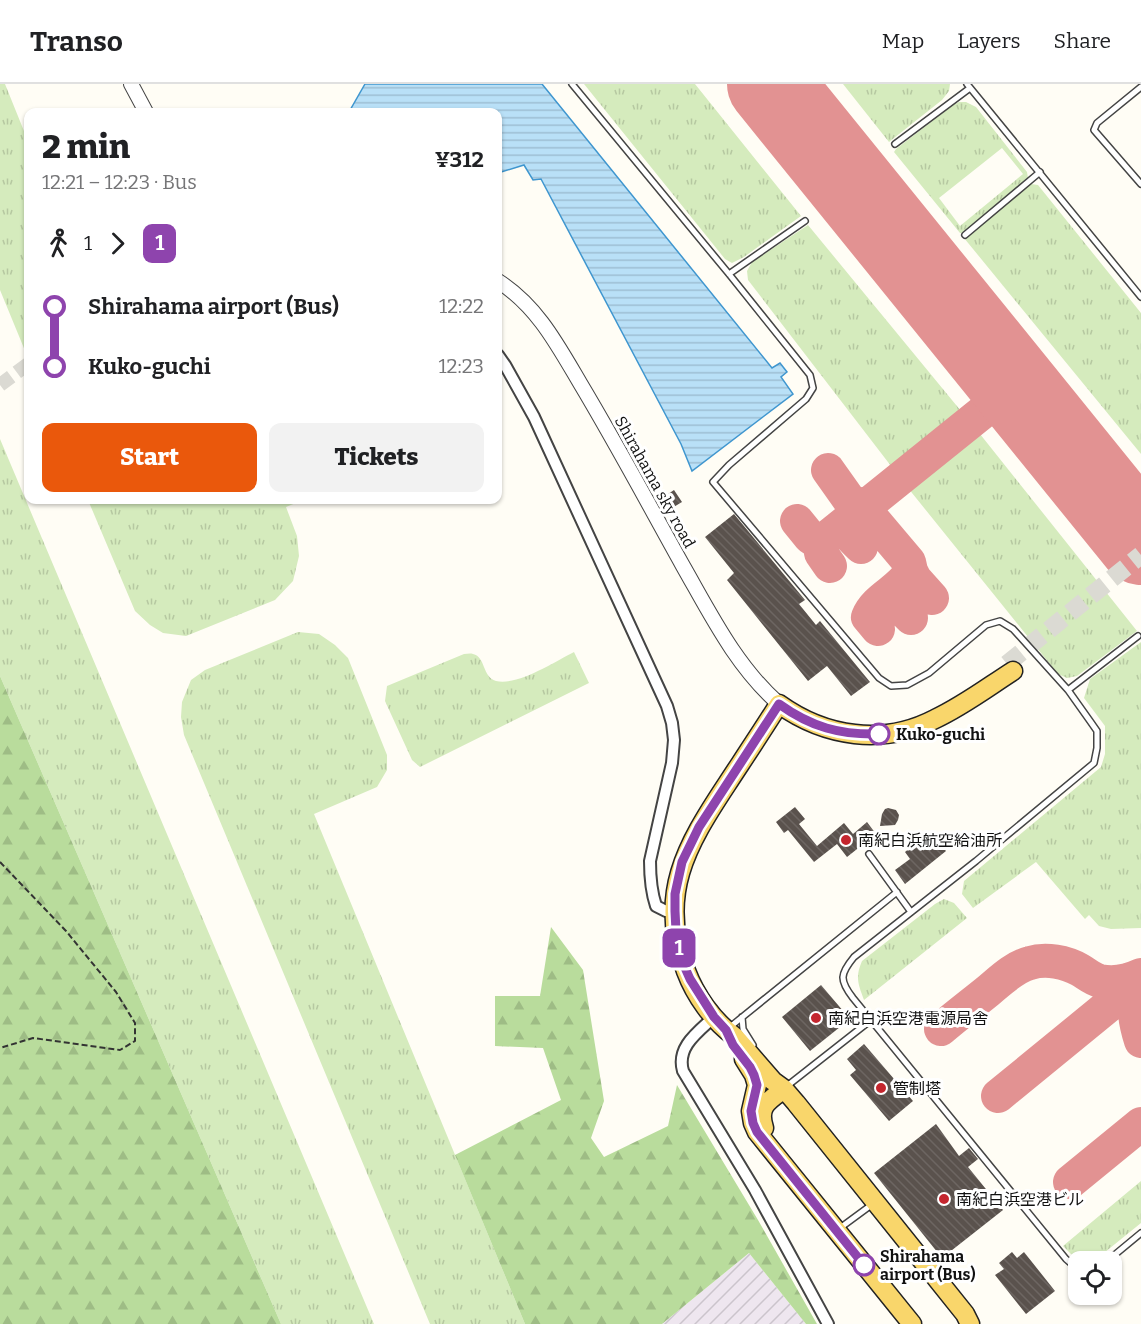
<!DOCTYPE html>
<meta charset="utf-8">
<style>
:root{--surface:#fff;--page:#f2f2f2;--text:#202124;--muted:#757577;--line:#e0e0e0;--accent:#ea580c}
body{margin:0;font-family:Bitter,"Noto Sans JP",serif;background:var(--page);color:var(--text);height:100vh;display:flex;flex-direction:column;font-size:22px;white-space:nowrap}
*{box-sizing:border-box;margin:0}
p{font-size:20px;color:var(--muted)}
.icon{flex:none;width:33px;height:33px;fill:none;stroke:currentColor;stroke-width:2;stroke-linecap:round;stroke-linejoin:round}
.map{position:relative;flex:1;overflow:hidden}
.side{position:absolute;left:24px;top:24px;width:478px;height:396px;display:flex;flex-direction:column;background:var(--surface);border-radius:12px;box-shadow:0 2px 4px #0004}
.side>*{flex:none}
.badge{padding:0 12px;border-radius:9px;font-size:21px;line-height:39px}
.tools{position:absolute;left:1068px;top:1167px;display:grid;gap:12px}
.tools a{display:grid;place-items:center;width:54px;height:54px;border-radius:12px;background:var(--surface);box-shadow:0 2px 4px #0004;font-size:30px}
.map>.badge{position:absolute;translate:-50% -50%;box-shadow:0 0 0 3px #fff}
.legs{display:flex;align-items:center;gap:9px;height:66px;padding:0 18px;font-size:20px}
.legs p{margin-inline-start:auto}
.head{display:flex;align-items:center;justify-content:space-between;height:102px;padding:0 18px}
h1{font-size:33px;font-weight:800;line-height:45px}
.button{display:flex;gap:12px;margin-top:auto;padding:12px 18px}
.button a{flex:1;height:69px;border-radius:12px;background:var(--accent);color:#fff;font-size:24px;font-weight:800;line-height:69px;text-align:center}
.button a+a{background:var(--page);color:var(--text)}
ul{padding:0 18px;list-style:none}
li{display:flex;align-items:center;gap:21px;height:60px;font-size:22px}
li i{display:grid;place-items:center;width:9px;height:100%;margin:0 8px;background:currentColor}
li i::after{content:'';width:15px;height:15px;margin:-8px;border:4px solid;border-radius:50%;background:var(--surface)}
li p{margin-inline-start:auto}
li:first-child i{background:linear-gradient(#0000 50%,currentColor 0)}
li:last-child i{background:linear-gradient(currentColor 50%,#0000 0)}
header{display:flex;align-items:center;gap:36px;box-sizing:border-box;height:84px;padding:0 30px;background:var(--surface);border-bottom:2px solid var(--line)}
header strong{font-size:28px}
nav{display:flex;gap:33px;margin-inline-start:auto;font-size:21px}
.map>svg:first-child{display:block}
.industrial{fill:url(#industrial-furrows)}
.grass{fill:url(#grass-tufts);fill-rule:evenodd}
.forest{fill:url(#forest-firs)}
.water{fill:url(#water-rules);stroke:#3f96cf;stroke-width:1.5}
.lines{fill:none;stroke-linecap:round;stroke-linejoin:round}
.taxiway{stroke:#e29292;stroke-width:34}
.runway{stroke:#e29292;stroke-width:86}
.building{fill:url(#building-back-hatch)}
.tertiary-tunnel{stroke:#dbdad3;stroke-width:14;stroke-dasharray:14 7;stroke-linecap:butt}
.primary-tunnel{stroke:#dbdad3;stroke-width:18;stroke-dasharray:18 9;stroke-linecap:butt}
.service-casing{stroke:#444;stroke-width:8}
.minor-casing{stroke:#444;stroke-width:14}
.tertiary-casing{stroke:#444;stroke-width:16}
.primary-casing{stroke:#222;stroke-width:21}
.path{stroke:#333;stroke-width:2;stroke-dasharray:6 3;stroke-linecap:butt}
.service{stroke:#fff;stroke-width:5}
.minor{stroke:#fff;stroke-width:10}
.tertiary{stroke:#fff;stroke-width:14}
.primary{stroke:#f9d66b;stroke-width:18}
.line-1-casing{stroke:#fff;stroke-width:14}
.line-1{stroke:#8e44ad;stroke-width:9}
.stop-1-dot{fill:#fff;stroke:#8e44ad;stroke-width:3}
.poi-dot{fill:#c4262e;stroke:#fff;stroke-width:2}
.labels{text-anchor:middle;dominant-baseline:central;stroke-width:6;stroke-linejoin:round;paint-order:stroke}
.street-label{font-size:16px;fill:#111;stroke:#fff}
.stop-label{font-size:16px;font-weight:bold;fill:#111;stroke:#fff;text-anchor:start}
.poi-label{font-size:16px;fill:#111;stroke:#fff;text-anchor:start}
</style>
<header>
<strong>Transo</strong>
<nav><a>Map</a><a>Layers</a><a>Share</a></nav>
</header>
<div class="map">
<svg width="1141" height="1240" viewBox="0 0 1141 1240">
<defs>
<pattern id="industrial-furrows" width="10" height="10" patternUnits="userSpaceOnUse" patternTransform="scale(1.5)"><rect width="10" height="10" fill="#eee6ef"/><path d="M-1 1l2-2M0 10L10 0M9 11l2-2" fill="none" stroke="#cbc4cc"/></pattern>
<pattern id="grass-tufts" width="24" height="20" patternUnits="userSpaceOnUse" patternTransform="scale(1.5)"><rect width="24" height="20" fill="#d5ebbd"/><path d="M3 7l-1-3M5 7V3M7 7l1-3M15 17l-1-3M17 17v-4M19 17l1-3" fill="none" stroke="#b6c8a1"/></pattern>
<pattern id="forest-firs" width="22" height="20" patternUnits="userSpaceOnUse" patternTransform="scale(1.5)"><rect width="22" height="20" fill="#b9dc9c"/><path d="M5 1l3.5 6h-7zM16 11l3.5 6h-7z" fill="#9ebc85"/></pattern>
<pattern id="water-rules" width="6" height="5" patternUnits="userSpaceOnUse" patternTransform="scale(1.5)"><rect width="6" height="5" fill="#b9e0f7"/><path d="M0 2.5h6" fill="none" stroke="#9ebfd3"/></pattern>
<pattern id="building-back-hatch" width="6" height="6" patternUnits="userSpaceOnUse" patternTransform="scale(1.5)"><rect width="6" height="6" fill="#5a524d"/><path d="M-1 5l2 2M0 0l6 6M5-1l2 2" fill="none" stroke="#6d6662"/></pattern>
</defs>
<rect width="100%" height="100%" fill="#fffdf5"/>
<path class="industrial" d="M749,1169L806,1240H662Z"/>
<path class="grass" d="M0,0H5L28,57V274L0,206Z
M584,0H695L801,132L744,173L732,179L725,175Z
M843,0H950L949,7L942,16L889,58Z
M959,18H966L976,23L1027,88L1028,94L963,149H960L894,68L896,65L953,21ZM1002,64L1023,90L960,142L939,114Z
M1031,100L1038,101L1141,229V370L964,154Z
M808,141L961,327L891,382L748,196L747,187L752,178Z
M980,350L1137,547L1077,592L1067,594L1058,590L908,404Z
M0,355L374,1240H281L0,592Z
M88,416H303L286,423L297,452L299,472L293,497L275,516L186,552L163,549L150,541L135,527Z
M298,548L319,550L335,561L348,574L387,671V686L377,703L314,730L525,1240H430L184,651L181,633L182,618L191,596L205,586Z
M1141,558V844L1111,845L1099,842L1089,831L1085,835L1036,778L973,824L962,810L964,797L1101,683L1105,670V642L1084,614L1090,595Z
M574,568L589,599L420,683L412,676L385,617L387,602L464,570C467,570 470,569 473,570C486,573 482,593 496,597C518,602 554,578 574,568Z
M944,815L954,819L967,834L864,916C858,900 855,893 862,877L935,820Z
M1141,1097V1139L1094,1177H1078L1063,1162Z"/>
<path class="forest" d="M0,592L281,1240H0Z
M551,843L583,886L604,1017L591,1054L604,1073L668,1042L677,1001L758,1136L817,1240H806L749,1169L662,1240H525L455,1071L561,1016L543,964L495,962V912H540Z"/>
<path class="water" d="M365,0H542L772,284L780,279L787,288L781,293L793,310L692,387L681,360L541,95L533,96L524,81L498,89V28H349Z"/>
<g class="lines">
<path class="taxiway" d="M828,386L850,417L861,421L871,419
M871,419L868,426L871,433L909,478L911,487C901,506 876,513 868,533L878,545
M850,436C845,451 851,453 861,463
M797,437L810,453L816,457L825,455
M830,482L821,469L820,461L825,455L1015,302
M911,487L915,495L932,514
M898,502C895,519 900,523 911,534
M1141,901C1131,919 1135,938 1141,957
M941,945C956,932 972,920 988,907C1000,897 1014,883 1030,879C1046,874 1066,878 1080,886C1087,890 1092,895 1100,897C1114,900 1128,897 1141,891
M998,1012L1141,895
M1070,1098L1141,1040"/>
<path class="runway" d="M770,0L1141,458"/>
</g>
<path class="building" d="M674,406L682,418L672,424L665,412Z
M734,430L805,516L799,520L816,541L820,537L870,598L851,612L827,582L808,597L727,496L734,489L705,453Z
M795,723L805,735L799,740L817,762L844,739L853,750L867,738L876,750L847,773L837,760L814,778L788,746L784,749L776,738Z
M888,724L896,726L899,731L898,736L895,741L880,742L882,730L885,725Z
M930,748L946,767L905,800L895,786L910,775L905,768Z
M821,901L850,935L810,967L782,933Z
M864,960L913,1017L889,1037L850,991L856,986L847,975Z
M936,1040L959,1072L969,1064L978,1075L968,1083L1003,1126L942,1174L874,1089Z
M1012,1168L1017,1174L1024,1168L1055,1207L1026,1230L995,1191L1004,1185L999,1179Z"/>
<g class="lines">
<path class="tertiary-tunnel" d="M0,301L28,280"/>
<path class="primary-tunnel" d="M1007,580L1141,471"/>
<defs>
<path id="service" d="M572,0L729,190L810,291L813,304L806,315L729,381L713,398L879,594L891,602L907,601L929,589L986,541L1000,537L1013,545L1068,606L1090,637L1097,647V664L1094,679L976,777L854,873C840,890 839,896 853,914L1066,1175L1074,1182L1078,1184
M967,0L1141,213
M1141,3L1097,39L1094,46L1141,100
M895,60L970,4
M965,151L1040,88
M729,190L805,137
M1068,606L1138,552
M869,770L911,828
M742,933L743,945L753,961
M730,943L897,808
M787,1002L871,936
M840,1144L874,1119
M1106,1178L1141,1149"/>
<path id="minor" d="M498,271L505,281L534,333L667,622L672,639L674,656L672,679L650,777C650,793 651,807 656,822L666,827H675
M714,933C698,948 676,963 683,987L755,1106L828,1240"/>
<path id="tertiary" d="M131,0L146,28
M498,197C537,222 557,260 580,299C616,359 649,421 683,482C711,531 736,582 779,620"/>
<path id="primary" d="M744,975L754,991L757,1001L751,1027L753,1039L757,1048L912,1240
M764,1044C757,1022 768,1017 784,1005
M970,1240L965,1230L796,1019L784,1005L773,997L734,952C713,937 695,911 686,887C657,811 686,762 727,700C744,674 762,647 779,620C825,653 883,662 935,635C963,622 988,603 1013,587"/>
</defs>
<use href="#service" class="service-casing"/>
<use href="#minor" class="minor-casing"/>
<use href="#tertiary" class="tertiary-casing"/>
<use href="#primary" class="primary-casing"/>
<path class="path" d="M0,778L66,847L116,908L135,939V957L120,966L33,954L0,964"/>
<use href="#service" class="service"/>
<use href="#minor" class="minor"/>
<use href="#tertiary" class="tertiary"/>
<use href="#primary" class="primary"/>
</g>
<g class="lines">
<defs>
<path id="line-1" d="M864,1181L757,1048L753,1039L751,1027L757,1001L754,991L750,983L733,961L726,946L714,933L690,895L682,877L676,847L675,827V810L682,778L699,743L779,620C811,643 840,651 879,650"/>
</defs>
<use href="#line-1" class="line-1-casing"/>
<use href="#line-1" class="line-1"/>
</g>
<g class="stop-1-dot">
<circle cx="879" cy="650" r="10"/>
<circle cx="864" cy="1181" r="10"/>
</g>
<g class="poi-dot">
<circle cx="846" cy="756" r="6"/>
<circle cx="816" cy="934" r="6"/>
<circle cx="881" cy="1004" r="6"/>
<circle cx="944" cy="1115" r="6"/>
</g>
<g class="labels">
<g class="street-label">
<text transform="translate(655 398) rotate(61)">Shirahama sky road</text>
</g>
<g class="stop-label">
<text x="896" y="650">Kuko-guchi</text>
<text x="880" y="1172">Shirahama<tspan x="880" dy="18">airport (Bus)</tspan></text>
</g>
<g class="poi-label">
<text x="858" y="756">南紀白浜航空給油所</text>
<text x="828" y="934">南紀白浜空港電源局舎</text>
<text x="893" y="1004">管制塔</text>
<text x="956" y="1115">南紀白浜空港ビル</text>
</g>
</g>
</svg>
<div class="tools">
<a><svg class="icon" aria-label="locate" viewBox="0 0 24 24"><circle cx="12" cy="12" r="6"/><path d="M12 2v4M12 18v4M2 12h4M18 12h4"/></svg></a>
</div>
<b class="badge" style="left:679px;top:864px;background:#8e44ad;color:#fff">1</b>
<section class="side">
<div class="head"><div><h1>2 min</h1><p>12:21 – 12:23 · Bus</p></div><b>¥312</b></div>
<div class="legs"><svg class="icon" aria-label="walk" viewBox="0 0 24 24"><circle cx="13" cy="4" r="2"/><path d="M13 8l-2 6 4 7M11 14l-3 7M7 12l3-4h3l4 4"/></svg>1<svg class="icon" aria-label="forward" viewBox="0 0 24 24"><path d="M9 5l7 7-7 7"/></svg><b class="badge" style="background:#8e44ad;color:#fff">1</b></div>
<ul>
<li><i style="color:#8e44ad"></i><b>Shirahama airport (Bus)</b><p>12:22</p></li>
<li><i style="color:#8e44ad"></i><b>Kuko-guchi</b><p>12:23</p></li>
</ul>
<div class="button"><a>Start</a><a>Tickets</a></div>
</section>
</div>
